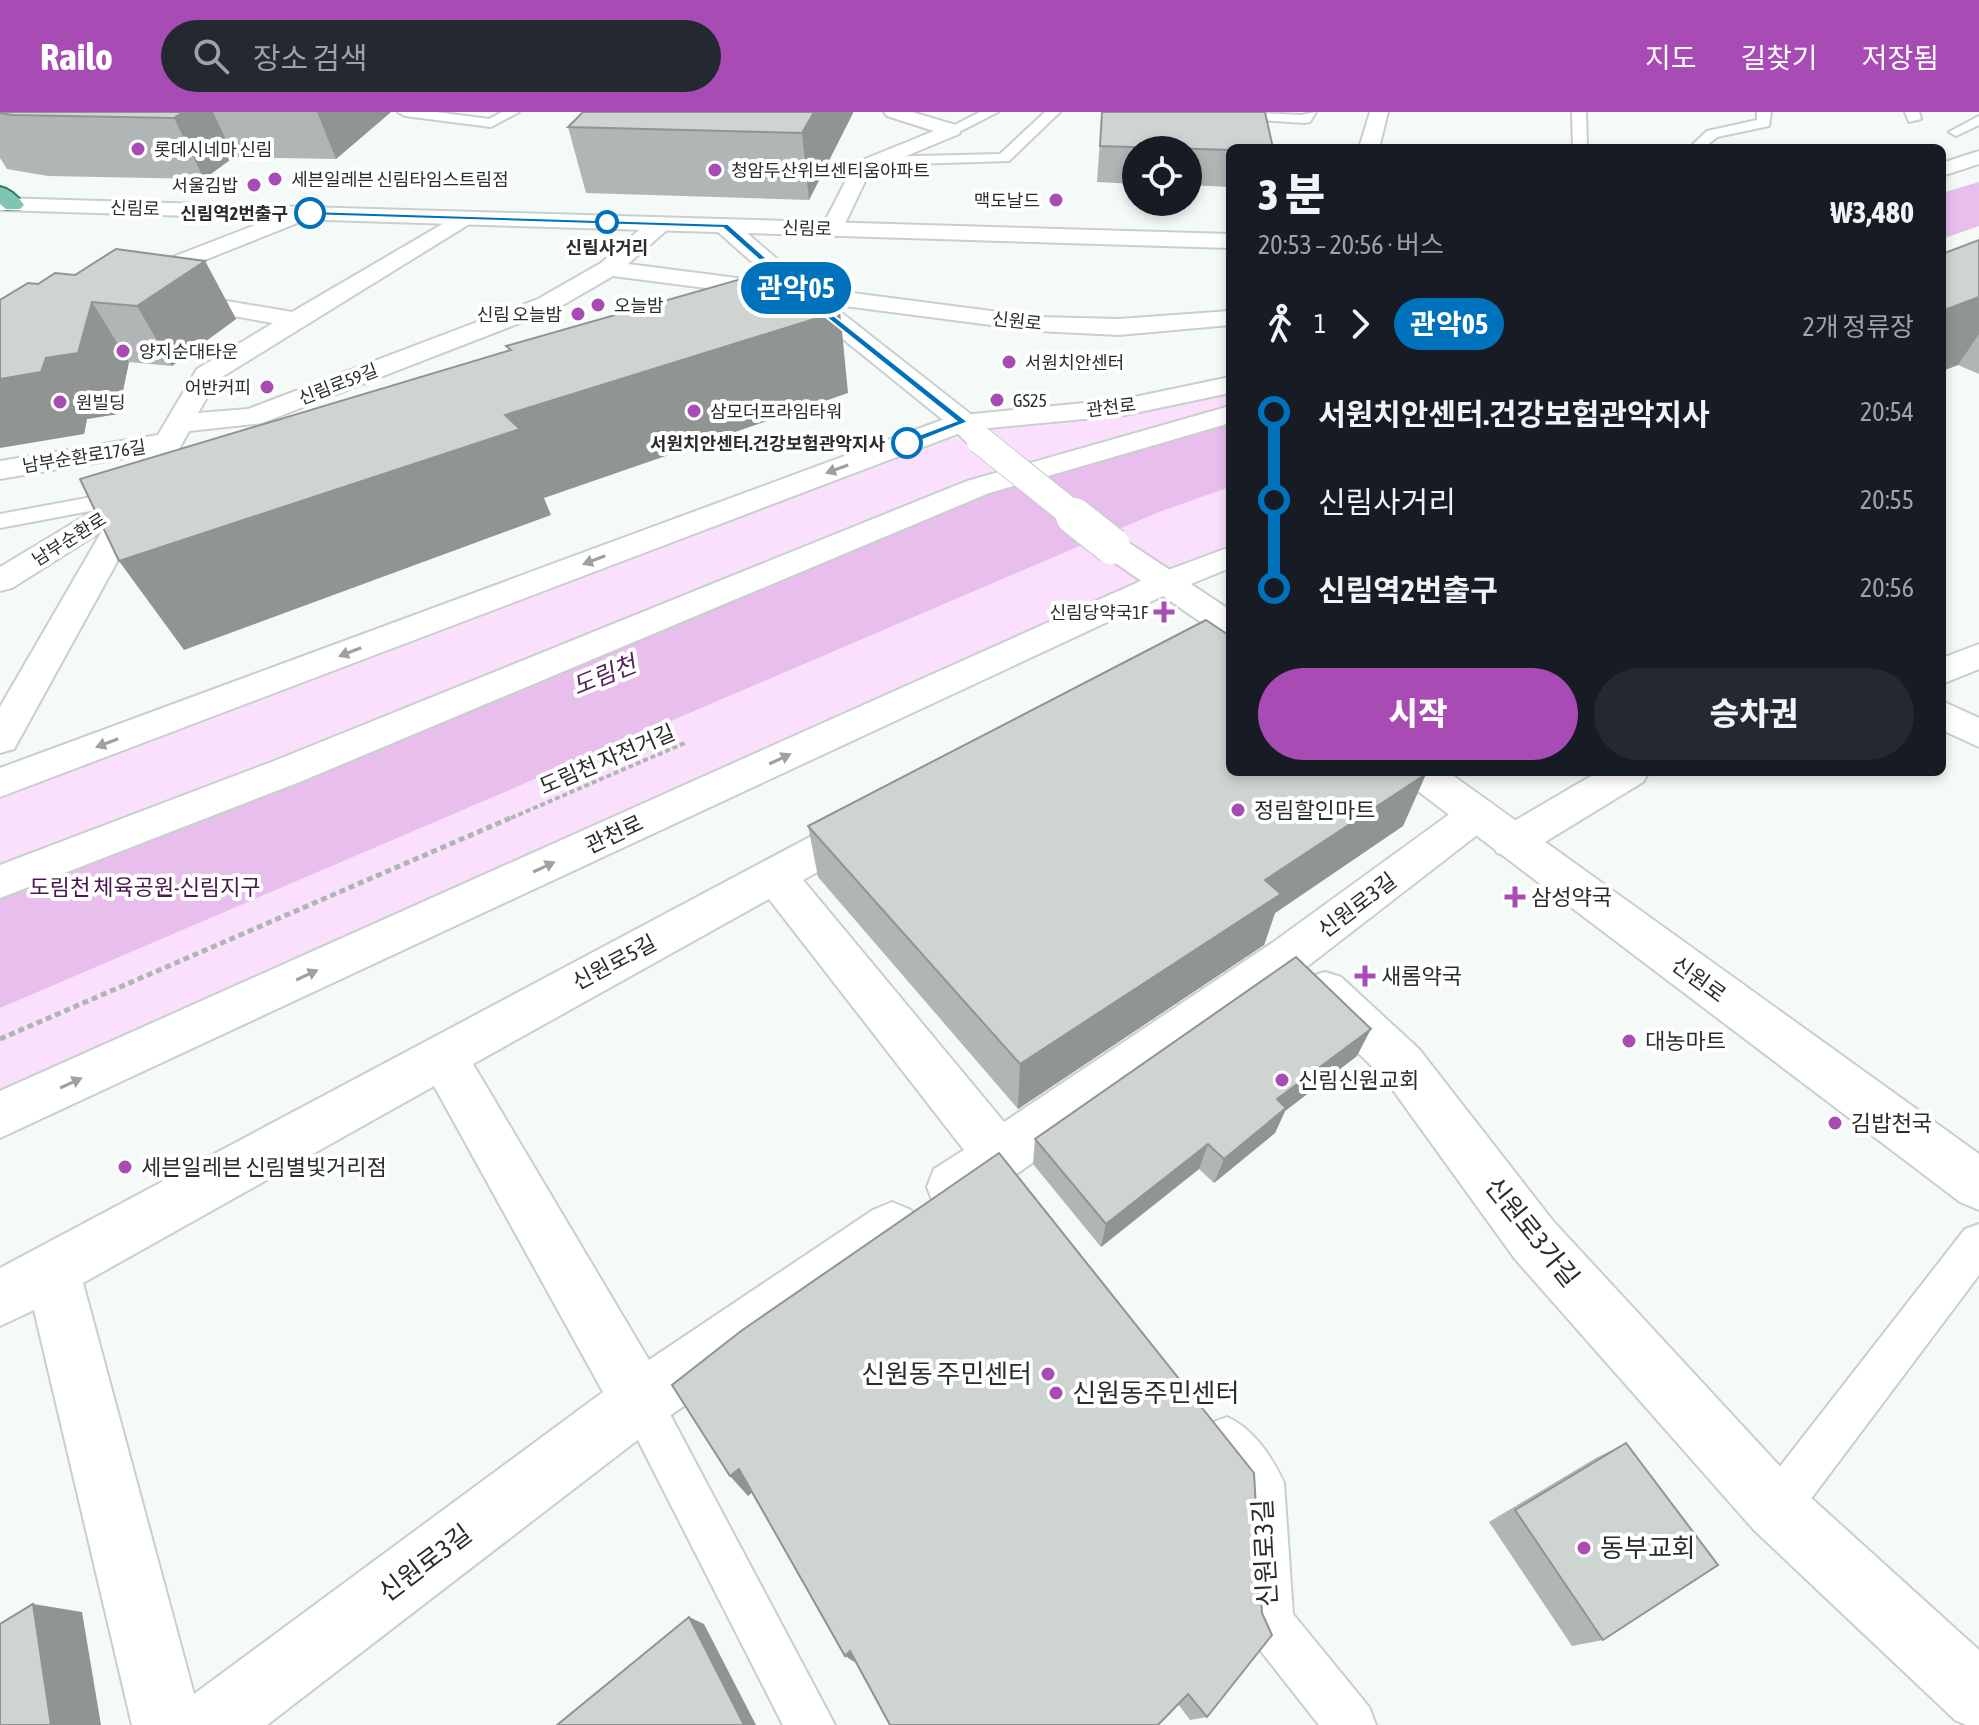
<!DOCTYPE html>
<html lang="ko">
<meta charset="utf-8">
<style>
:root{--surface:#171b24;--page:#242831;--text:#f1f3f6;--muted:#9ea1a6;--accent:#a84bb4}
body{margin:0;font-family:"Asap Condensed","Noto Sans KR",sans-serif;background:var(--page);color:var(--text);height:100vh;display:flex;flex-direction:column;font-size:30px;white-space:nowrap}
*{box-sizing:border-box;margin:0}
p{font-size:26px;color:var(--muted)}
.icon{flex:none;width:44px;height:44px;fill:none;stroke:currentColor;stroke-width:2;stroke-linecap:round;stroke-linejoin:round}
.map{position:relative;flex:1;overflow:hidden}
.details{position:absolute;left:1226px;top:32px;width:720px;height:632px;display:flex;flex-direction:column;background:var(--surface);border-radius:12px;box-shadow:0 4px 12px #0003}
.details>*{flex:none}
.badge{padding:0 16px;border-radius:26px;font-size:28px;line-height:52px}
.buttons{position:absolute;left:1122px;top:24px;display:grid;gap:16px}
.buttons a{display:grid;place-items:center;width:80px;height:80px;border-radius:50%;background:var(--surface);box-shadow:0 4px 12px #0003;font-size:40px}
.map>.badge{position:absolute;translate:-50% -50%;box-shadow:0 0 0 4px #fff}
.legs{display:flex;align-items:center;gap:12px;height:88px;padding:0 32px;font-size:26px}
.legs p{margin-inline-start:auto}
.summary{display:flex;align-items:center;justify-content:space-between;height:136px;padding:0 32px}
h1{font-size:44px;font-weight:800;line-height:60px}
.primary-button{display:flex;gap:16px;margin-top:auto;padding:16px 32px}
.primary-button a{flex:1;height:92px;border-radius:48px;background:var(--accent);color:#fff;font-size:32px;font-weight:800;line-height:92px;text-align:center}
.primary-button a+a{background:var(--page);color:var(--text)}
ul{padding:0 32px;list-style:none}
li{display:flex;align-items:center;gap:28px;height:88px;font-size:30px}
li i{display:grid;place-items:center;width:12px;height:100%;margin:0 10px;background:currentColor}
li i::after{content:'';width:20px;height:20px;margin:-10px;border:6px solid;border-radius:50%;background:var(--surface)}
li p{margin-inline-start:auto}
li:first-child i{background:linear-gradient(#0000 50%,currentColor 0)}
li:last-child i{background:linear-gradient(currentColor 50%,#0000 0)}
header{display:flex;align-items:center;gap:48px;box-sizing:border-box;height:112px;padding:0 40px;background:var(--accent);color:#fff}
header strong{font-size:38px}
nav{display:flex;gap:44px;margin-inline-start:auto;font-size:28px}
.search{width:560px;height:72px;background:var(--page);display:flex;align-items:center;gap:20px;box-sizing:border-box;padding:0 28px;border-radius:44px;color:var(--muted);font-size:30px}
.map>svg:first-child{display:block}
.green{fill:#fbe0fe}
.water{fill:#e8beed}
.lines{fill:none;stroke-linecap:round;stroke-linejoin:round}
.service-casing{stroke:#c8cfcc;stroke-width:4}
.pedestrian-casing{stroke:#c8cfcc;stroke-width:4}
.minor-casing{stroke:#c8cfcc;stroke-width:4}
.tertiary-casing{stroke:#c8cfcc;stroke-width:4}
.secondary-casing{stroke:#c8cfcc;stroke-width:4}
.primary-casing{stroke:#2b7662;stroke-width:4}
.path-far1{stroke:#afb5b2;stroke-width:4;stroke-dasharray:5 3;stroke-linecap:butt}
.path{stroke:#afb5b2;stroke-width:5;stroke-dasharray:6 4;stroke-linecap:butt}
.service{fill:#fff;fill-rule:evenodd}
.pedestrian{fill:#fff;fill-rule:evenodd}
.minor{fill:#fff;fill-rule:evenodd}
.tertiary{fill:#fff;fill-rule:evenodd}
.secondary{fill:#fff;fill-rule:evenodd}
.primary{fill:#80c4b2;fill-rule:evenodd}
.tertiary-bridge-far1-casing{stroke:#c8cfcc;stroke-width:29;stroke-linecap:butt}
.tertiary-bridge-casing{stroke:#c8cfcc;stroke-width:39;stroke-linecap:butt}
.tertiary-bridge-far1{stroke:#fff;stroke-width:27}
.tertiary-bridge{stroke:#fff;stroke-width:36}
.wall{fill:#b0b6b5}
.shaded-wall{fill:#909493}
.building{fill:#cdd4d2;stroke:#909493;stroke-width:2}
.oneway{fill:#9fa0a0}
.line-1{fill:#0072bc;stroke:#fff;stroke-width:2}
.poi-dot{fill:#a84bb4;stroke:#fff;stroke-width:3}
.stop-1-dot{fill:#fff;stroke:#0072bc;stroke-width:4}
.labels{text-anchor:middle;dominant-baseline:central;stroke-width:8;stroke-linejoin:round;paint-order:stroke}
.far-poi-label{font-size:18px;fill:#2a2d2c;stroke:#fff;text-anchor:start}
.far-street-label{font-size:18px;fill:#2a2d2c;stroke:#fff}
.far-stop-label{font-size:18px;font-weight:bold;fill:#2a2d2c;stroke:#fff;text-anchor:end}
.street-label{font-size:22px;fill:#2a2d2c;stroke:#fff}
.poi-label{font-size:22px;fill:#2a2d2c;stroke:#fff;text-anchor:start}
.park-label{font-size:22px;fill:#48174f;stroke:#fff}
.water-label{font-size:24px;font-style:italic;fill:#56245c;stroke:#fff}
.near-street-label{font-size:26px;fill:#2a2d2c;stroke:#fff}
.near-poi-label{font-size:26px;fill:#2a2d2c;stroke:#fff;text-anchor:start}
</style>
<header>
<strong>Railo</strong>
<div class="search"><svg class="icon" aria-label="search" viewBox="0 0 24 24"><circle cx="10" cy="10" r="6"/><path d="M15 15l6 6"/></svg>장소 검색</div>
<nav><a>지도</a><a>길찾기</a><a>저장됨</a></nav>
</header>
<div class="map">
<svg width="1979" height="1613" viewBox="0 0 1979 1613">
<rect width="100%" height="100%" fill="#f3faf7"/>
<path class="green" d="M1230,280V434L0,989V686L937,330L1000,314Z"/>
<path class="water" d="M1979,70V114L1942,127V81Z
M1230,302V375L1159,400L0,896V759L993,375Z"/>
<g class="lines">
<defs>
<path id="service" d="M398,0H436L489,7L502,0H519L491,15L405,4Z
M980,0H998L957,21L945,18Z
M1045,0H1060L1009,49L878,53L871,49L878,45L1000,42Z
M1238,0L1301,3L1316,0L1310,10L1305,11L1243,7L1236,3Z
M1572,0H1586L1587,36H1573Z
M1757,0H1771L1769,14L1717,25L1704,36H1689L1707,19L1757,8Z
M1905,0H1919L1921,7L1909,10Z
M1979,4V13L1956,24L1949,20Z
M135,377L146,384L143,389L0,416V402Z
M1979,1112V1163L1792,1412L1776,1419L1760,1412L1753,1396L1760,1380L1965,1117Z
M640,1267L655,1274L835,1613H783L618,1289L625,1274Z
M1227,1305C1253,1316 1273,1346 1284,1371L1293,1502L1369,1595L1376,1613H1319L1252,1528L1245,1511L1239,1379L1211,1343L1205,1327L1211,1311Z"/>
<path id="pedestrian" d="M1230,294V311L989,381L302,669L0,786V753L274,649L967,369Z"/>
<path id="minor" d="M884,0H912L959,14L961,18L959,22L870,59L840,122H824L821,117L855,51L934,19L887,4Z
M1370,0H1388L1379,36H1359Z
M302,95L313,101L310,106L142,173H126L122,168L126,163Z
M463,100L471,101L474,106L471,111L217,268L198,301L248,297L538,187L601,151L652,107H668L671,112L668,117L628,152L1038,205L1119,207L1230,199V213L1119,223L1038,219L613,164L556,197L262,311L189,319L19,628L14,637L0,641V595L102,419L12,476L0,479V455L125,380L147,342L0,367V349L158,323L197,257L273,211L164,192L161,187L164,182L173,180L292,200Z
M1979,532V557L1942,572V546Z
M1942,589L1979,606V635L1942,618Z
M1598,660H1649L1643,670L1527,741L1512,745L1497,741L1491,730L1497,719Z
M1476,688L1490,693L1496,703L1490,713L1304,857L1018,1061L972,1093L953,1100L934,1093L927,1075L934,1057L964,1038L769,787L473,952L649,1248L873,1098L892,1090L911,1098L919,1116L911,1134L661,1310L267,1613H132L34,1198L0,1214V1156L851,703L866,699L881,703L887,714L881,725L803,768L1004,1010L1272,831L1462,693ZM434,974L603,1280L194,1582L83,1171Z
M1325,860L1341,865L1419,937L1553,1109L1798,1374L1979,1538V1613H1966L1955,1608L1754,1418L1515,1147L1385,967L1309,893L1302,879L1309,865Z"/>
<path id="tertiary" d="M725,107L733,109L814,179L973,304L994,328L990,334C971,339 965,329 953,316L796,189L717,119L714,114L717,109Z
M1112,424L1123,427L1230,498V525L1218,522L1101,441L1096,434L1101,427Z
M1400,660H1448L1979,1042V1098L1960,1090L1406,670Z"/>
<path id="secondary" d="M1979,39V52L1942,64V51Z
M0,86L1230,122V136L0,98Z
M1230,265V281L1125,303L968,318L0,685V656L953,304L1125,287Z
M1230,435V456L1176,478L0,1026V979L1152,464Z"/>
<path id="primary" d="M0,75C10,77 18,85 24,93L20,97H6L0,92Z"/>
</defs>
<use href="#service" class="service-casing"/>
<use href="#pedestrian" class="pedestrian-casing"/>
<use href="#minor" class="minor-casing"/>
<use href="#tertiary" class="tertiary-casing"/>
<use href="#secondary" class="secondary-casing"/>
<use href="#primary" class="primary-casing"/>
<path class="path-far1" d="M511,706L687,630"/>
<path class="path" d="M0,927L515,704"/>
<use href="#service" class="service"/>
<use href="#pedestrian" class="pedestrian"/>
<use href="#minor" class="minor"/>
<use href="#tertiary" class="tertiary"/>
<use href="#secondary" class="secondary"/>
<use href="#primary" class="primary"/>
<defs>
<path id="tertiary-bridge-far1" d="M980,328L1077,406"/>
<path id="tertiary-bridge" d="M1074,404L1112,434"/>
</defs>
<use href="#tertiary-bridge-far1" class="tertiary-bridge-far1-casing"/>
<use href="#tertiary-bridge" class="tertiary-bridge-casing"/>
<use href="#tertiary-bridge-far1" class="tertiary-bridge-far1"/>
<use href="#tertiary-bridge" class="tertiary-bridge"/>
</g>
<path class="wall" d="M0,0H391L336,47L234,45L204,67L48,64L7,57L0,46Z
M583,0H853V1L809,88L586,81L568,15Z
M1102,0L1230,36V75L1188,73V38H1136V72L1097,70Z
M1979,128V262L1958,253L1942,259V142Z
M205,149L236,207L172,254L129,250L118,302L87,307L84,322L38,172L75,163Z
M1426,662L1403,714L1275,801L1264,833L1018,997L818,765L808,714Z
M1357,944L1285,999L1275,1021L1214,1071L1199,1057L1101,1135L1033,1052L1035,1027Z
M999,1041L1207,1605L1190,1608L1178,1592L856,1551L752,1380L748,1384Z
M1626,1331L1603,1528L1572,1534L1489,1410L1596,1346Z"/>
<path class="shaded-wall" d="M183,0H213L234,45L204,67L174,6Z
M317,0H391L336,47Z
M814,0H853V1L809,88L802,21Z
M205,149L236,207L172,254L137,194Z
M1979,185V222L1958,253L1942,259V199Z
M92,190L129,250L118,302L87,307L84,322L0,336V267L46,246Z
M840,199L848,281L544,386L551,403L184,538L119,449L505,303Z
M1426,662L1403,714L1275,801L1264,833L1018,997L1020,952L1265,768Z
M1371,917L1357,944L1285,999L1275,1021L1214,1071L1224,1047L1277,987Z
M1208,1032L1199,1057L1101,1135L1106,1112Z
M739,1357L756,1377L748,1384L730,1364Z
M33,1492L82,1500L101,1613H51Z
M689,1505L704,1512L756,1613H744Z
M850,1539L860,1547L856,1551L845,1544Z"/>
<path class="building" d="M0,0H183L174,6L12,3L0,1Z
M583,0H814L802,21L568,15Z
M1102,0H1265L1273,36H1230V38L1100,34Z
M1979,128V185L1942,199V142Z
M116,137L205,149L137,194L92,190L78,241L46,246L41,260L0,267V188L28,171L38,172L55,161L75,163Z
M776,157L840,199L505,303L520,317L119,449L80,367L511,238L506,234Z
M1206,508L1230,524V660H1424L1426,662L1265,768L1281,782L1020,952L808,714Z
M1296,845L1371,917L1277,987L1286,996L1224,1047L1208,1032L1106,1112L1035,1027Z
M999,1041L1254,1361L1262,1501L1272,1523L1207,1605L1188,1582L1158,1613H890L850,1539L845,1544L739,1357L730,1364L672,1273L741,1219Z
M1626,1331L1718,1453L1603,1528L1515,1398Z
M33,1492L51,1613H0V1512Z
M689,1505L744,1613H557Z"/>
<defs><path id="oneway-solid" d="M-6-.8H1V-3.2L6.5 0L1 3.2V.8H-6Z" transform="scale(2)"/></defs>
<g class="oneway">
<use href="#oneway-solid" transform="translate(837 357) rotate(160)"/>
<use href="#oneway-solid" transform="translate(594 448) rotate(159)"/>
<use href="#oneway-solid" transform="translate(350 540) rotate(159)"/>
<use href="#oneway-solid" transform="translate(107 631) rotate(159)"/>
<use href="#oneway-solid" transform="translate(780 647) rotate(-25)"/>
<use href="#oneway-solid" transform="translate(544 755) rotate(-25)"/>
<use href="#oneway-solid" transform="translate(307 863) rotate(-25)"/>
<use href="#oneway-solid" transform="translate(71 971) rotate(-25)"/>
</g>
<path class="line-1" d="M310,99L728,112L808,183L968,310L910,333H903V329L956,309L802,186L723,116L307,103Z"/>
<g class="poi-dot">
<circle cx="138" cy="37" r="8"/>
<circle cx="715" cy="58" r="8"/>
<circle cx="275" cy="67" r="8"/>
<circle cx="254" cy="73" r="8"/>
<circle cx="1056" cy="88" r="8"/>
<circle cx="598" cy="193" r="8"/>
<circle cx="578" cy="202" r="8"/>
<circle cx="123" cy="239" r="8"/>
<circle cx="1009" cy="250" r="8"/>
<circle cx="267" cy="275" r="8"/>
<circle cx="997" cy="288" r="8"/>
<circle cx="60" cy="290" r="8"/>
<circle cx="694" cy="299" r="8"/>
<path d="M1160 488h8v8h8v8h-8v8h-8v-8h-8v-8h8z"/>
<circle cx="1238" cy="698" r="8"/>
<path d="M1511 773h8v8h8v8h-8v8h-8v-8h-8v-8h8z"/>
<path d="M1361 852h8v8h8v8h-8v8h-8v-8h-8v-8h8z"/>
<circle cx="1629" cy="929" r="8"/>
<circle cx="1282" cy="968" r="8"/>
<circle cx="1835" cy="1011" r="8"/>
<circle cx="125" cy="1055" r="8"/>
<circle cx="1048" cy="1262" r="8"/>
<circle cx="1056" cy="1281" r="8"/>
<circle cx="1584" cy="1436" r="8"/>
</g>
<g class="stop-1-dot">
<circle cx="310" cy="101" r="14"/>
<circle cx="607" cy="110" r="10"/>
<circle cx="907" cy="331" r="14"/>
</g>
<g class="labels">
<g class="far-poi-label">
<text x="154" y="37">롯데시네마 신림</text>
<text x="731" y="58">청암두산위브센티움아파트</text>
<text x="291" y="67">세븐일레븐 신림타임스트림점</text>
<text x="238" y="73" text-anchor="end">서울김밥</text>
<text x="1040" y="88" text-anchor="end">맥도날드</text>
<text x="614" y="193">오늘밤</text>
<text x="562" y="202" text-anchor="end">신림 오늘밤</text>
<text x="139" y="239">양지순대타운</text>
<text x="1025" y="250">서원치안센터</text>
<text x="251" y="275" text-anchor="end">어반커피</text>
<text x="1013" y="288">GS25</text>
<text x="76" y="290">원빌딩</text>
<text x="710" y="299">삼모더프라임타워</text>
<text x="1148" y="500" text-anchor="end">신림당약국1F</text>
</g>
<g class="far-street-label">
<text transform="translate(135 96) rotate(2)">신림로</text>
<text transform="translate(807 116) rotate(2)">신림로</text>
<text transform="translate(1017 209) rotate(6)">신원로</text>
<text transform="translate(338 272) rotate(-21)">신림로59길</text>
<text transform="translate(1111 295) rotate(-7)">관천로</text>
<text transform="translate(84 344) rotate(-9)">남부순환로176길</text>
<text transform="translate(69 427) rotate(-32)">남부순환로</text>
</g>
<g class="far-stop-label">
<text x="288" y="101">신림역2번출구</text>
<text x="607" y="135" text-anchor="middle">신림사거리</text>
<text x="885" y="331">서원치안센터.건강보험관악지사</text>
</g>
<g class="street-label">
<text transform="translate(607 647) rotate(-23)">도림천 자전거길</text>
<text transform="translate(614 722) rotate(-25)">관천로</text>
<text transform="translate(1357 793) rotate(-37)">신원로3길</text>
<text transform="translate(614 850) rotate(-28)">신원로5길</text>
<text transform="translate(1699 867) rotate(36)">신원로</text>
</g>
<g class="poi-label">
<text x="1254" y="698">정림할인마트</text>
<text x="1531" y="785">삼성약국</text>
<text x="1381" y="864">새롬약국</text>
<text x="1645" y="929">대농마트</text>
<text x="1298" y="968">신림신원교회</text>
<text x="1851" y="1011">김밥천국</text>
<text x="141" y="1055">세븐일레븐 신림별빛거리점</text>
</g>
<g class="park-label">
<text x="145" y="775">도림천 체육공원-신림지구</text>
</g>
<g class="water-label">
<text transform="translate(604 563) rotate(-22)">도림천</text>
</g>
<g class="near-street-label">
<text transform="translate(1532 1120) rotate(51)">신원로3가길</text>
<text transform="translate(1265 1441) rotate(-93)">신원로3길</text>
<text transform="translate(425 1451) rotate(-37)">신원로3길</text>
</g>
<g class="near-poi-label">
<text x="1032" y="1262" text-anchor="end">신원동 주민센터</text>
<text x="1072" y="1281">신원동주민센터</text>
<text x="1600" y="1436">동부교회</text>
</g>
</g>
</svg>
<div class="buttons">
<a><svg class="icon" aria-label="locate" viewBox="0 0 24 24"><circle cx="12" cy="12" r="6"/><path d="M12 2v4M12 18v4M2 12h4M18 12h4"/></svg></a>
</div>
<b class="badge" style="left:796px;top:176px;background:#0072bc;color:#fff">관악05</b>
<section class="details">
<div class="summary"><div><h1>3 분</h1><p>20:53 – 20:56 · 버스</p></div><b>₩3,480</b></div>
<div class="legs"><svg class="icon" aria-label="walk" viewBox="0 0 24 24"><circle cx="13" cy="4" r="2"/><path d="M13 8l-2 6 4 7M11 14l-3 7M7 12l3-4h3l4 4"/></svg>1<svg class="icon" aria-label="forward" viewBox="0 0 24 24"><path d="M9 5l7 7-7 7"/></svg><b class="badge" style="background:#0072bc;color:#fff">관악05</b><p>2개 정류장</p></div>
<ul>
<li><i style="color:#0072bc"></i><b>서원치안센터.건강보험관악지사</b><p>20:54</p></li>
<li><i style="color:#0072bc"></i><span>신림사거리</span><p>20:55</p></li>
<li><i style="color:#0072bc"></i><b>신림역2번출구</b><p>20:56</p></li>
</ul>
<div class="primary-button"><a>시작</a><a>승차권</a></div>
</section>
</div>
